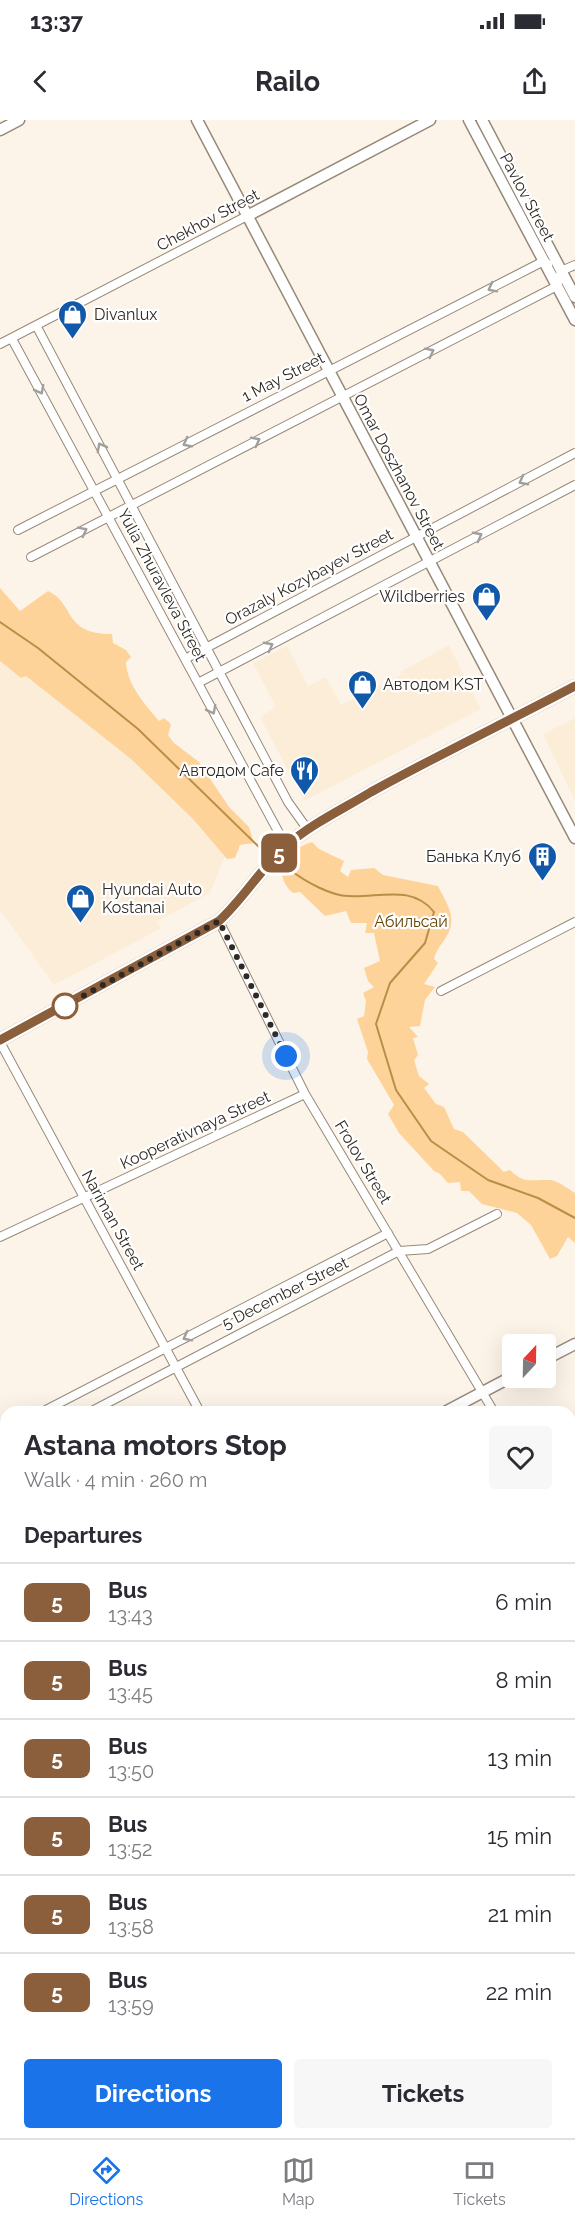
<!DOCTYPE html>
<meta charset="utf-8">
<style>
:root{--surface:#fff;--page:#f7f7f7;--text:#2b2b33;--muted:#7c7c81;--line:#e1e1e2;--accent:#1a73e8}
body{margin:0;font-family:Raleway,sans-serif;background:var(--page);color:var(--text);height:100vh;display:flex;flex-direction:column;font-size:22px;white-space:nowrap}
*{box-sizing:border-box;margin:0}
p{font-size:20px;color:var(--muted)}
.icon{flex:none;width:33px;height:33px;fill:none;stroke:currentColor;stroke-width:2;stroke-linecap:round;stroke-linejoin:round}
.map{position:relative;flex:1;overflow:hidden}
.panel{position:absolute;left:0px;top:1286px;width:576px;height:734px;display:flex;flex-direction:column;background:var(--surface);border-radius:18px 18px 0 0;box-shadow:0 6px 24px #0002}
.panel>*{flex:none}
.badge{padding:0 12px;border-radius:9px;font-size:21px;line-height:39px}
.needle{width:39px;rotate:22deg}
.buttons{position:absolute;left:502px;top:1214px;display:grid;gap:12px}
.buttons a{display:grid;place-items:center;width:54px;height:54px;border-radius:6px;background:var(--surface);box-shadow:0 6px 24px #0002;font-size:30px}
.you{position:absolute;width:30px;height:30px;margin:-15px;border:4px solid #fff;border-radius:50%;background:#1a73e8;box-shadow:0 0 0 9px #1a73e833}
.map>.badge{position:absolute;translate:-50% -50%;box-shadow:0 0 0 3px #fff}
h2{padding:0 24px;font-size:22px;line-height:54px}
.round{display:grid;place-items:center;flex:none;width:63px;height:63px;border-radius:6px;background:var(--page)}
.summary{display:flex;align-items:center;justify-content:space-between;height:102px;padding:0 24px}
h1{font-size:28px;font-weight:700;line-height:45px}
.primary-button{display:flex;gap:12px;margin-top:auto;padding:12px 24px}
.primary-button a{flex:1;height:69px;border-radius:6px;background:var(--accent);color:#fff;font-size:24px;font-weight:700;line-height:69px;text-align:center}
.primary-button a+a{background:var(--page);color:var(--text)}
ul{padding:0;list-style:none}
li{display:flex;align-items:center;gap:18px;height:78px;padding:0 24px;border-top:2px solid var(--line)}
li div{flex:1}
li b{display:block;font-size:22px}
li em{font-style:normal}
li .badge{min-width:66px;font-weight:700;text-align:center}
.status{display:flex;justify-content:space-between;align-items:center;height:42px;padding:0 30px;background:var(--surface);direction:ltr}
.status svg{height:16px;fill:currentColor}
header{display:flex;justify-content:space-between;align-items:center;height:78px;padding:0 24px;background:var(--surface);font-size:27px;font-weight:700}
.tab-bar{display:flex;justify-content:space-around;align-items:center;height:84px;border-top:2px solid var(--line);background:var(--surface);font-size:16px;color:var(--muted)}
.tab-bar a{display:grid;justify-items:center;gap:3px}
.tab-bar .active{color:var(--accent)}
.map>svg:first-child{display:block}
.built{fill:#fcedd8}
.green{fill:#fdd39a}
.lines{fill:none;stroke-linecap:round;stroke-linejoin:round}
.stream{stroke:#bc8d47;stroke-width:2}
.minor-casing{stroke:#968978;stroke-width:10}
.tertiary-casing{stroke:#968978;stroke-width:13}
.secondary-casing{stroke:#968978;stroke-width:14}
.minor{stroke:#fff;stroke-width:8}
.tertiary{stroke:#fff;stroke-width:10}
.secondary{stroke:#fff;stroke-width:12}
.oneway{stroke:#a19f9c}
.line-casing{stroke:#fff;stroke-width:14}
.line{stroke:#8b5e3c;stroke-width:9}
.walk{stroke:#2e2922;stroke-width:6;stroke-dasharray:0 10.8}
.stop-dot{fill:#fff;stroke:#8b5e3c;stroke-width:3}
.labels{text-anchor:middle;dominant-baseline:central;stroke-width:4.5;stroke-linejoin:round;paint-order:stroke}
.street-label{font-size:16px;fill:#2e2922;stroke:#fff}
.poi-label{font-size:16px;fill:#2e2922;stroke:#fff;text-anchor:start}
.park-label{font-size:16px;fill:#63430a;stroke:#fff}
</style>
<div class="status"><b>13:37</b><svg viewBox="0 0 49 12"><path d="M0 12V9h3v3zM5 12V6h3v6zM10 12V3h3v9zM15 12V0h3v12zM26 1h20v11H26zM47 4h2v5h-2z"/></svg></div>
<header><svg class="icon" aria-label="back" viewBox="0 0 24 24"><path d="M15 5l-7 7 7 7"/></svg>Railo<svg class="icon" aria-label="share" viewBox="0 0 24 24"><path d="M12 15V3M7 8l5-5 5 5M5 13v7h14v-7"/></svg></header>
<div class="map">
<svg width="575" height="2018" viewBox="0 0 575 2018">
<rect width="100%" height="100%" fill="#fdf4e9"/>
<path class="built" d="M449,525L481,589L304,681L260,597L276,587L253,543L287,526L308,566L326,557L341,585L401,555L400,552Z
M0,541L21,558L26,556L131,639L193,699L225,737L210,773L156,802L162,808L54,865L0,790Z
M575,598V681L543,614Z
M6,1549V1805L0,1798V1552Z
M570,1756L575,1767V1836L570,1839Z"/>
<path class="green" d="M0,468L20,491L48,471C76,484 62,514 112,514L113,523L126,530L131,537L126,542C127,565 145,584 159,601L164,598L171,604L168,615L174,623L199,642L229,687L249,707L254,723L240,725L235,738L227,739L193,699L131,639L26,556L21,558L0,541Z
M312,722L319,729L344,741L340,751L348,757L351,750L374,748L383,755L438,766C447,785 459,798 445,819C440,826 436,831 434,839L438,843L424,864L435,867L425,880L420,906L409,907L418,917L413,918L418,935L414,940L419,956L429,964L424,968L436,984L444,987L454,1009L463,1012L504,1052L510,1050C525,1065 532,1059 550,1060C557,1060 568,1069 575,1073V1123L568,1117L557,1136L550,1139L531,1105L517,1093L482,1084L469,1071H461L460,1062L448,1063L440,1054L434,1051L399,1013L388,994L394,985L367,939L368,932L357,899L364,896L366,881L363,873L374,867L368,861L364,848L380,841L374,813H365L367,803H351L346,791L325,796L300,772L293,773C269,752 289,729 312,722Z
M0,1804L6,1810V1908L0,1912Z"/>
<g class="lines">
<path class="stream" d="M0,502L38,528L138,609L261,729
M293,752C306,762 332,776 348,776C379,778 412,764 434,792L425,823L390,863L376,904L396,970L431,1021L488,1060L538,1078L575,1098"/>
<defs>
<path id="minor" d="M37,207L288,682L308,710
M12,219L286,726
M0,224L247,96
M18,410L544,141L548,144
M31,437L557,166L561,151L575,145
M185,539L575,333
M198,563L575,365
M219,801L305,974L494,1292
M441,871L575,802
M0,922L200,1292
M0,1117L305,974
M42,1292L388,1113
M90,1292L399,1131L428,1129L497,1094
M0,1313L6,1310
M0,1339L6,1335
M570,1430L575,1438
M570,1860L575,1857
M570,1978L575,1988
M56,2013L58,2018
M261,2018L271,2013"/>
<path id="tertiary" d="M197,0L575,718
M469,0L575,200
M482,0L575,177
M0,10L19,0
M247,96L430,0
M546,1239L575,1224
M445,1292L513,1256
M0,1458L6,1469
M0,1527L6,1524
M312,2013L315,2018"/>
<path id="secondary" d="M0,920L219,801C244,778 261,748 286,726C311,704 343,689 371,672C438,635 507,602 575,566
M570,1643L575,1641
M570,1655L575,1652
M0,1944L6,1941
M0,1955L6,1952"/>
</defs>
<use href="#minor" class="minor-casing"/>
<use href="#tertiary" class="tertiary-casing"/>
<use href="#secondary" class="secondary-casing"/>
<use href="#minor" class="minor"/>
<use href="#tertiary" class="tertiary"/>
<use href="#secondary" class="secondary"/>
</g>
<defs><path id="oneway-chevron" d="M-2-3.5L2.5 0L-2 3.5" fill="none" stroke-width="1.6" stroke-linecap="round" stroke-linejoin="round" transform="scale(1.5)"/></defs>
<g class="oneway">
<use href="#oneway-chevron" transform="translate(492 168) rotate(153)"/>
<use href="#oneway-chevron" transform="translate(430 232) rotate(-27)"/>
<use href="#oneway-chevron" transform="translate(40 270) rotate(62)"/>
<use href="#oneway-chevron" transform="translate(256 321) rotate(-27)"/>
<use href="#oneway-chevron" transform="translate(187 323) rotate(153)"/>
<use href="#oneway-chevron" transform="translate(101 327) rotate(-118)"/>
<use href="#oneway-chevron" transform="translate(523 361) rotate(152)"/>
<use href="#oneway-chevron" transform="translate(83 411) rotate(-27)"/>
<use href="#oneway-chevron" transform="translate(478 416) rotate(-28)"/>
<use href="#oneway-chevron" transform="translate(269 526) rotate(-28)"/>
<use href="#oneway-chevron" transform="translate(212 590) rotate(62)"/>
<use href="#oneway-chevron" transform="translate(187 1217) rotate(153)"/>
</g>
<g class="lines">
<defs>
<path id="line" d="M0,920L219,801C244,778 261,748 286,726C311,704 343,689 371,672C438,635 507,602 575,566"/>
</defs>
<use href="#line" class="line-casing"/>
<use href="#line" class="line"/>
<path class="walk" d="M65,886L219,801L286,936"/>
</g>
<defs>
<symbol id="shop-pin" viewBox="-11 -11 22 30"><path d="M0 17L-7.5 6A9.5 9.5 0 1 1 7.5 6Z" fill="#1159a8" stroke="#fff"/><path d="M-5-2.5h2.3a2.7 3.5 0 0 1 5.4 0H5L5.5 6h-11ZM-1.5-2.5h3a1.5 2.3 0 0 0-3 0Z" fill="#fff"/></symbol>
<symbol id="restaurant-pin" viewBox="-11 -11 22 30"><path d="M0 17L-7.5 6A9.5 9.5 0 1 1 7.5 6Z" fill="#1159a8" stroke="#fff"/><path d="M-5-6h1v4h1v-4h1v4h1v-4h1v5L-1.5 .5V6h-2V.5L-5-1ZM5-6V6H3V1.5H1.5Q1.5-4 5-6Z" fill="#fff"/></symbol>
<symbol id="building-pin" viewBox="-11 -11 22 30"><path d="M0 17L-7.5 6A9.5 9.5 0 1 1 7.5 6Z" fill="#1159a8" stroke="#fff"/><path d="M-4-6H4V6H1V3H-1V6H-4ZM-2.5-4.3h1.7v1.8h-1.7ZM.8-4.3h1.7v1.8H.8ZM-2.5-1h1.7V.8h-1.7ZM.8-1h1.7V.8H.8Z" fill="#fff"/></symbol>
</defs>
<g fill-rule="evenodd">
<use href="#shop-pin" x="56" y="178" width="33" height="45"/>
<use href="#shop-pin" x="470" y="460" width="33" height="45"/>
<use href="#shop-pin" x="346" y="548" width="33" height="45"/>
<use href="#restaurant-pin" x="288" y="634" width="33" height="45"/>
<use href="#building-pin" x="526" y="720" width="33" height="45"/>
<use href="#shop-pin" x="64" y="762" width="33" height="45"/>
</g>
<circle class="stop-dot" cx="65" cy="886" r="12"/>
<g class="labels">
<g class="street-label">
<text transform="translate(527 77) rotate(62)">Pavlov Street</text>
<text transform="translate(208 100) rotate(-28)">Chekhov Street</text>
<text transform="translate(283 257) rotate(-27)">1 May Street</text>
<text transform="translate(399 352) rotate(62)">Omar Doszhanov Street</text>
<text transform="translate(309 457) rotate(-28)">Orazaly Kozybayev Street</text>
<text transform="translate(162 465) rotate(62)">Yulia Zhuravleva Street</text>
<text transform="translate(195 1010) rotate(-25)">Kooperativnaya Street</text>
<text transform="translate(363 1042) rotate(59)">Frolov Street</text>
<text transform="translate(113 1100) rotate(61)">Nariman Street</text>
<text transform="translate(285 1173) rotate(-27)">5 December Street</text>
</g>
<g class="poi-label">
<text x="94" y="194">Divanlux</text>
<text x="465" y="476" text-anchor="end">Wildberries</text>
<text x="383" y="564">Автодом KST</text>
<text x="284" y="650" text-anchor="end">Автодом Cafe</text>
<text x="521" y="736" text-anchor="end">Банька Клуб</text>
<text x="102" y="769">Hyundai Auto<tspan x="102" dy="18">Kostanai</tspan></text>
</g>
<g class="park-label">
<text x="411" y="801">Абильсай</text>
</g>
</g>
</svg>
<div class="buttons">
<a><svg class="needle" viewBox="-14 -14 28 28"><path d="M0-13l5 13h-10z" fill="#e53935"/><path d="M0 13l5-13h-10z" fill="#7c7c81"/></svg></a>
</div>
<div class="you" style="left:286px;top:936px"></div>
<b class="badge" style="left:279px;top:733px;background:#8b5e3c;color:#fff">5</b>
<section class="panel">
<div class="summary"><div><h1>Astana motors Stop</h1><p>Walk · 4 min · 260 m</p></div><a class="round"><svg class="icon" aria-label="heart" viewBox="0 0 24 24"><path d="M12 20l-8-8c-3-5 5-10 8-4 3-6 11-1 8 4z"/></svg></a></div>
<h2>Departures</h2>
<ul>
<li><span class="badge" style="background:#8b5e3c;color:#fff">5</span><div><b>Bus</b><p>13:43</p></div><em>6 min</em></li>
<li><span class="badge" style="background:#8b5e3c;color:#fff">5</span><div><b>Bus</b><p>13:45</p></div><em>8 min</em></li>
<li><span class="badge" style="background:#8b5e3c;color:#fff">5</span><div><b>Bus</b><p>13:50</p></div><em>13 min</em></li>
<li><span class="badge" style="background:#8b5e3c;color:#fff">5</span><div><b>Bus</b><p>13:52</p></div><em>15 min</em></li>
<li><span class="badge" style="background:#8b5e3c;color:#fff">5</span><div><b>Bus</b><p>13:58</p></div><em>21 min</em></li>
<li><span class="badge" style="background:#8b5e3c;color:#fff">5</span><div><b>Bus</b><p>13:59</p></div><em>22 min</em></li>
</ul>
<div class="primary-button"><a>Directions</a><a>Tickets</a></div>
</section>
</div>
<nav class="tab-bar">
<a class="active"><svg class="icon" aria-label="directions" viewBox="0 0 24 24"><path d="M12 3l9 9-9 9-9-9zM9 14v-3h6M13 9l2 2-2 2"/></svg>Directions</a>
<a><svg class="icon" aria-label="map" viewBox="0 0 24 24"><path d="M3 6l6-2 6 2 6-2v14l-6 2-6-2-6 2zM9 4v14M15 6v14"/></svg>Map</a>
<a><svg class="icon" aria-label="tickets" viewBox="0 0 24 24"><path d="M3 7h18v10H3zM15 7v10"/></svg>Tickets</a>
</nav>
